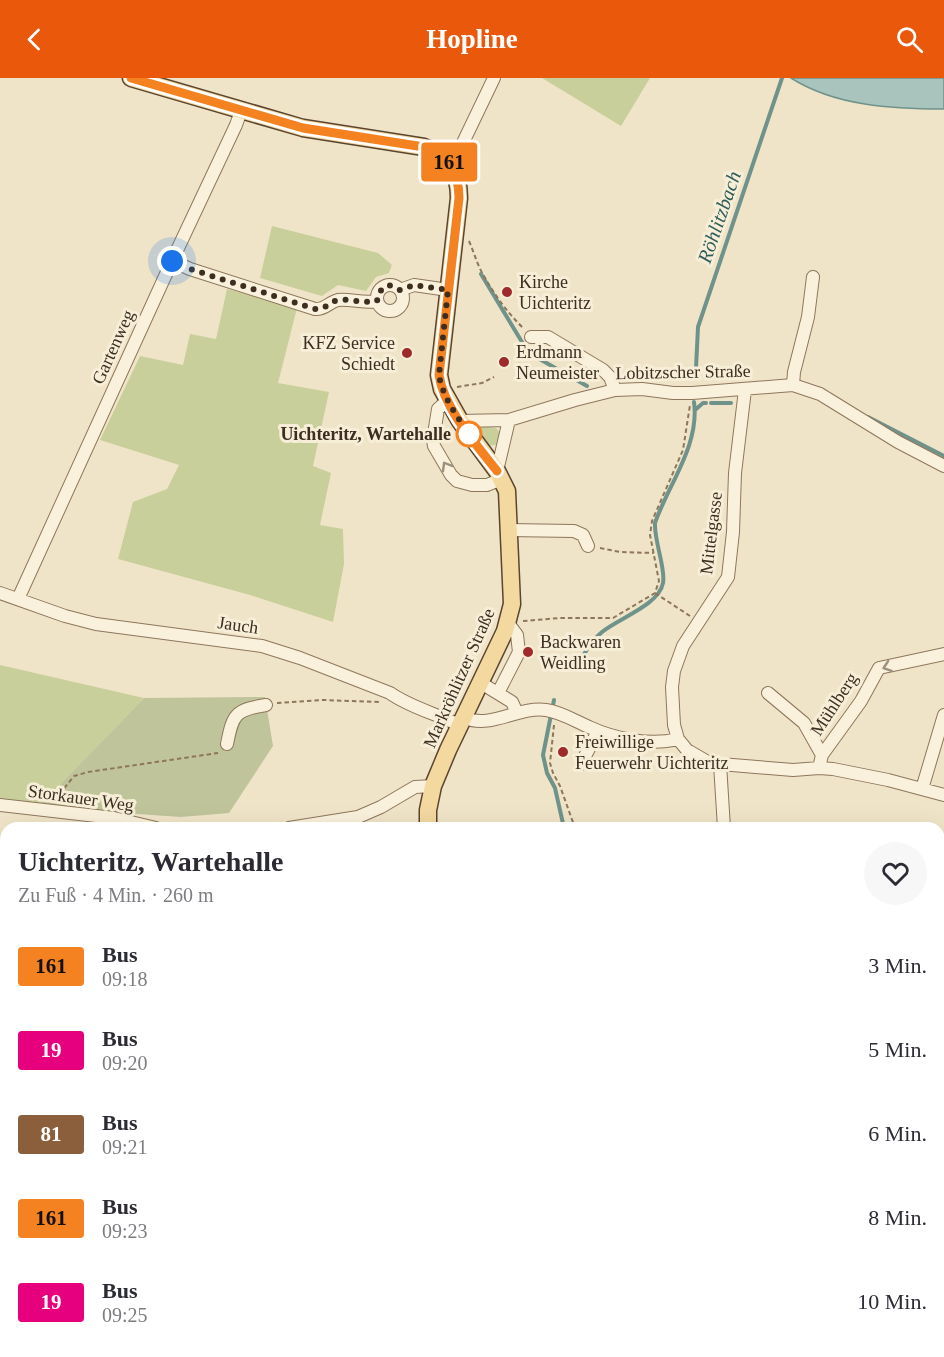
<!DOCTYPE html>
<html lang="de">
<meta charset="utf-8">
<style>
:root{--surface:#fff;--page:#f7f7f7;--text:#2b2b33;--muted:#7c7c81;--accent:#ea580c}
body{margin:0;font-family:"Times New Roman",serif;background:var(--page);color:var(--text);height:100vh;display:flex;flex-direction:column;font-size:22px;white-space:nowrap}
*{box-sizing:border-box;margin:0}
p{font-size:20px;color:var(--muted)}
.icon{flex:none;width:33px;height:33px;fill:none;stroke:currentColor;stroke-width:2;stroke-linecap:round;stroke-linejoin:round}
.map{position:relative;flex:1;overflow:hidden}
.details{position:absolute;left:0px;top:744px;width:945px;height:536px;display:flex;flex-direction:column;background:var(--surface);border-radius:18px 18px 0 0;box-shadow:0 6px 24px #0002}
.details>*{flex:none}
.badge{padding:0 12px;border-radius:4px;font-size:21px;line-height:39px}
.you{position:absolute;width:30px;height:30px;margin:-15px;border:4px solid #fff;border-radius:50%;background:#1a73e8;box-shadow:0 0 0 9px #1a73e833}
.map>.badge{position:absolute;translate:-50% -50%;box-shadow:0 0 0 3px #fff}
.round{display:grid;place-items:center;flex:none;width:63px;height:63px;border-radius:32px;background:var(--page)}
.overview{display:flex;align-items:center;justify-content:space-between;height:102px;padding:0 18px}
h1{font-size:28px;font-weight:700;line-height:45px}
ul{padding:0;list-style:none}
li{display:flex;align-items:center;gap:18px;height:84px;padding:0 18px}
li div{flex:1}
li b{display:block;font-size:22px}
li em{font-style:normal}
li .badge{min-width:66px;font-weight:700;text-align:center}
header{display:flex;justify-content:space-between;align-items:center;height:78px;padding:0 18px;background:var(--accent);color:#fff;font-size:27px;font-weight:700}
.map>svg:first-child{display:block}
.green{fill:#c9cf9b}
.cemetery{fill:#bfc49a}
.water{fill:#a9c4bc;stroke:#6f938a;stroke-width:1.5}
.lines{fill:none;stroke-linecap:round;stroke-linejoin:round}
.stream{stroke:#6f938a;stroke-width:4}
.minor-casing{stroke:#8d765c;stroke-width:14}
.major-casing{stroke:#5b4430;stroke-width:19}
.path{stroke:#8d765c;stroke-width:2;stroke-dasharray:4.5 3;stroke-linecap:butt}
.minor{stroke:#faf1dc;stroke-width:12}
.major{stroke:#f3d9a0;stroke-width:16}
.oneway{stroke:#9c907e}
.line-casing{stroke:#fff;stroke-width:14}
.line{stroke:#f58220;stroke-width:9}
.walk{stroke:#3d2e20;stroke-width:6;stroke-dasharray:0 10.8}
.poi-dot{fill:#9e2a2b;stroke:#f7eed8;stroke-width:2}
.stop-dot{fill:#fff;stroke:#f58220;stroke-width:3}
.labels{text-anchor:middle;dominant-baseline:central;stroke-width:6;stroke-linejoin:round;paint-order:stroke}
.poi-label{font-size:18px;fill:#3d2e20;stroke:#f7eed8;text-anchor:start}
.street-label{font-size:18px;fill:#3d2e20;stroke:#f7eed8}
.stop-label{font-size:18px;font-weight:bold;fill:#3d2e20;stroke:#f7eed8;text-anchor:end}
.water-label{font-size:20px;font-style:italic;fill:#2f5d5a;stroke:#f7eed8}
</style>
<header><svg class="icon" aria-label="back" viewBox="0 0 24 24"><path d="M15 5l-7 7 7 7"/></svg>Hopline<svg class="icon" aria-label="search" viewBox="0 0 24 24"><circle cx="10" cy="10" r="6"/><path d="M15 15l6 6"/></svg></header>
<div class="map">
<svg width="944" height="1279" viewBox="0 0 944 1279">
<rect width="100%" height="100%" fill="#f0e4c8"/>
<path class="green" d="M542,0H650L621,48Z
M272,148L378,175L392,187L389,195L376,199L366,213L338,207L322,218L260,200Z
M227,211L297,230L278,305L329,314L313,388L331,395L320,447L343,451L344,486L333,544L250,517L118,481L133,424L167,411L179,387L100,362L140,278L183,287L190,256L216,261Z
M480,348L496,350L500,355L497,366C488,371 477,362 477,351Z
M0,587L144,620L41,726L0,720Z"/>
<path class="cemetery" d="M265,619L273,668L229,735L181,739L81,732L41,726L144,620Z"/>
<path class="water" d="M791,0H944V31C893,31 835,28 791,0Z"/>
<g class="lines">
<path class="stream" d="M481,196L525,269L536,279L587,308
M696,290L698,249L782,0
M711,325H731
M695,332L703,325H706
M868,339L944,378
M575,592C583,578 590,564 602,554C619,540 659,527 663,505C666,491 654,463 655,445C668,407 700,367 694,324
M554,622L543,677L547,695L555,710L564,750
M633,1274V1279"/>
<defs>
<path id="minor" d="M451,86L459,73L494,0
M172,183L190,191L315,231C325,232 329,224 338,222C349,220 362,226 377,223
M377 220a13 13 0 1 1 26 0a13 13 0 1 1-26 0Z
M400,212L414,207L448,212
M531,259H548L603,292L610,299L615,312
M793,307L794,294L808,239L813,199
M745,312L735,395L733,454L728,499L683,568L674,593L672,609L674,647L678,661L687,672L706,683L720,686L793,692L819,690L833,691L888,702L944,717
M448,322L438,331L433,362L434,368L451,397L457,403L472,407H487L502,401
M460,343L509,342L575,322L615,312L642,311L673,315H692L793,307L820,316L898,364L944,388
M497,393L509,342
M508,452L574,453L583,457L588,468
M0,515L65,538L96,546L262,568L300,580L390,615C411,630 438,636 461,648
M18,521L172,183L236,47L241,33
M481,605L512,624L517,635
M498,615L519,574L517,557L508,545
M768,615L804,645L822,677
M465,640C491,651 519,628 546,632C561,634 575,643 589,649C615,661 650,668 678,661
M227,666C233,636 235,632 266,627
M581,686L598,653
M720,686L724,750
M819,690L822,677L861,623L879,590L944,576
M922,711L944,637
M0,727L114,740L156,750
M289,750L358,739L381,729L415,709L433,708
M939,1134L944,1133
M366,1279L367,1274
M778,1279L779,1274"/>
<path id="major" d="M131,0L303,50L424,69C449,77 459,95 459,120L439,297L442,311L460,343L497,393L507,413L512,526L505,553L448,672L433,708L428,732V750
M551,1274L553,1279"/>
</defs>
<use href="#minor" class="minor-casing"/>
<use href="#major" class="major-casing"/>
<path class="path" d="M469,163C474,174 477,187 484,198C495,218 508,235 524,251
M516,304L523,269
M457,309L482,305L494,299
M600,470L620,474L654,475
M655,515L690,538
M523,543L560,540H613L655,515L659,503L650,457L652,443L683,372L690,327
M277,625L323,622L380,624
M554,647L550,685L553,695L560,708L575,750
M55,722L74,698L88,694L218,675"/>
<use href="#minor" class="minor"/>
<use href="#major" class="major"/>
</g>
<defs><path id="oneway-chevron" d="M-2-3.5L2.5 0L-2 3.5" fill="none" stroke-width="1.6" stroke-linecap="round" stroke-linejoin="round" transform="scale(1.5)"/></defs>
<g class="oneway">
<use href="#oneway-chevron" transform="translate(446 388) rotate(-120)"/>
<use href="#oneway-chevron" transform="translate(887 589) rotate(161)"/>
</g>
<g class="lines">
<defs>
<path id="line" d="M131,0L303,50L424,69C449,77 459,95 459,120L439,297C444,331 476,366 497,393"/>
</defs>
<use href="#line" class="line-casing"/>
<use href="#line" class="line"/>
<path class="walk" d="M172,183L190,191L315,231C325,232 329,224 338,222C349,220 362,226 377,223L379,214L389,207L400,212L414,207L448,212L439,297C442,318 457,338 469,356"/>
</g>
<g class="poi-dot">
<circle cx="507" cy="214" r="6"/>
<circle cx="407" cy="275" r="6"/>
<circle cx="504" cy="284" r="6"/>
<circle cx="528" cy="574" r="6"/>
<circle cx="563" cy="674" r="6"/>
</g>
<circle class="stop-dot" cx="469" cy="356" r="12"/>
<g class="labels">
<g class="poi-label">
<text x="519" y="204">Kirche<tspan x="519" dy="21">Uichteritz</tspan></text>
<text x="395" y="265" text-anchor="end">KFZ Service<tspan x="395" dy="21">Schiedt</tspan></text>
<text x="516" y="274">Erdmann<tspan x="516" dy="21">Neumeister</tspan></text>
<text x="540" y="564">Backwaren<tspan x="540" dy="21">Weidling</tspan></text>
<text x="575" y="664">Freiwillige<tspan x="575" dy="21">Feuerwehr Uichteritz</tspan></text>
</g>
<g class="street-label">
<text transform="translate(113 269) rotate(-66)">Gartenweg</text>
<text transform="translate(683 294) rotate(-1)">Lobitzscher Straße</text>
<text transform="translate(711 455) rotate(-83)">Mittelgasse</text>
<text transform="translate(238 547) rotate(8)">Jauch</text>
<text transform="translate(459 600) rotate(-66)">Markröhlitzer Straße</text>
<text transform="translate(834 626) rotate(-57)">Mühlberg</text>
<text transform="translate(81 720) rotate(8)">Storkauer Weg</text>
</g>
<g class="stop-label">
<text x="451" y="356">Uichteritz, Wartehalle</text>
</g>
<g class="water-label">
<text transform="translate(719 139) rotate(-71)">Röhlitzbach</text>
</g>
</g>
</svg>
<div class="you" style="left:172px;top:183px"></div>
<b class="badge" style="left:449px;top:84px;background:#f58220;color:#111">161</b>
<section class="details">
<div class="overview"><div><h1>Uichteritz, Wartehalle</h1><p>Zu Fuß · 4 Min. · 260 m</p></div><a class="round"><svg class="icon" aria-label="heart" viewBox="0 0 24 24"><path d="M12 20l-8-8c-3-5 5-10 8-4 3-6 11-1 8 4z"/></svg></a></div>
<ul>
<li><span class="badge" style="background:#f58220;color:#111">161</span><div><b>Bus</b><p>09:18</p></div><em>3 Min.</em></li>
<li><span class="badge" style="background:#e6007e;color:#fff">19</span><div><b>Bus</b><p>09:20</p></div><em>5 Min.</em></li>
<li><span class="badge" style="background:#8b5e3c;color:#fff">81</span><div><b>Bus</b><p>09:21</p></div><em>6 Min.</em></li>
<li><span class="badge" style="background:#f58220;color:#111">161</span><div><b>Bus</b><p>09:23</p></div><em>8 Min.</em></li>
<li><span class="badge" style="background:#e6007e;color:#fff">19</span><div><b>Bus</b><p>09:25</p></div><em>10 Min.</em></li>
</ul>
</section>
</div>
